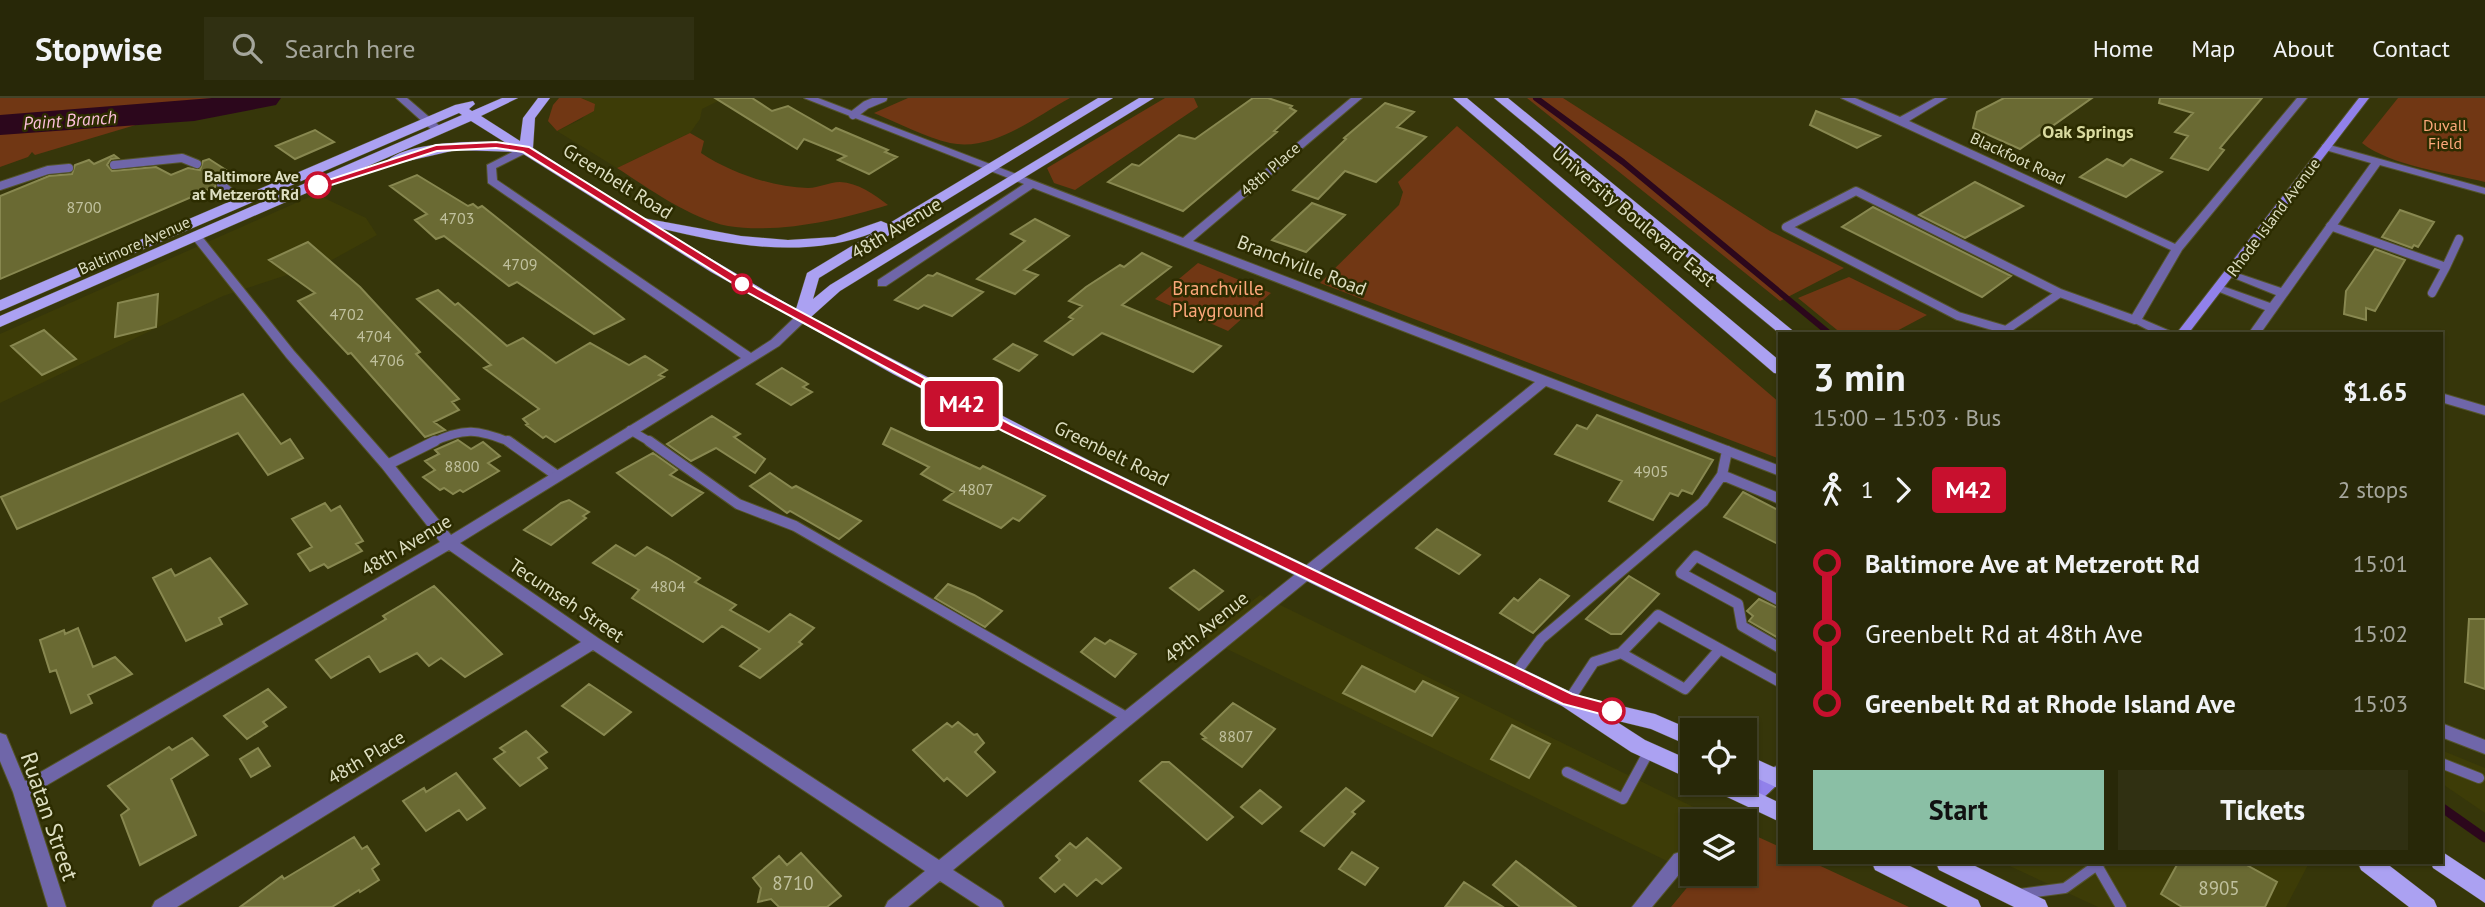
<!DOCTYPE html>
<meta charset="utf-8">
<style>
:root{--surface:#282808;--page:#303012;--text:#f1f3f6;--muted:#a5a69c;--line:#444429;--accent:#8abfa5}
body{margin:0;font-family:"PT Sans",sans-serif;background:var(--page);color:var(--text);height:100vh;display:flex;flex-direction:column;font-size:26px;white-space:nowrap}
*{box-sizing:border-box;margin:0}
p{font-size:23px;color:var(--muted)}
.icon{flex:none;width:38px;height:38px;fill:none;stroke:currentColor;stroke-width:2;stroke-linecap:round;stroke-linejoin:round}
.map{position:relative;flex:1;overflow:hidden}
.side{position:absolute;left:1778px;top:234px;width:665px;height:532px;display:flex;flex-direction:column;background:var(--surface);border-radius:0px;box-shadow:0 2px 5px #0004,0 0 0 2px var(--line)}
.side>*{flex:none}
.badge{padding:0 14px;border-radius:5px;font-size:24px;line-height:46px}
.controls{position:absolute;left:1680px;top:620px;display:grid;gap:14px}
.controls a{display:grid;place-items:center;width:77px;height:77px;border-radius:0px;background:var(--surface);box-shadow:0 2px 5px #0004,0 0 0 2px var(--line);font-size:35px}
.map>.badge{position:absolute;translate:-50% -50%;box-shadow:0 0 0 4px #fff}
.legs{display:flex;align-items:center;gap:10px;height:77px;padding:0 35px;font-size:23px}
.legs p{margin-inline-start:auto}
.headline{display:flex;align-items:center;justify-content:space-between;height:119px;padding:0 35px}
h1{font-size:38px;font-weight:800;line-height:52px}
.button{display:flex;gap:14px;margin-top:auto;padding:14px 35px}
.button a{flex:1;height:80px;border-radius:0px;background:var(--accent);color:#111;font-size:28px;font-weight:800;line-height:80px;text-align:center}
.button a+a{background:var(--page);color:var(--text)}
ul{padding:0 35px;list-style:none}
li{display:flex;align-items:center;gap:24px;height:70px;font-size:26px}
li i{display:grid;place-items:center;width:10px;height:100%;margin:0 9px;background:currentColor}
li i::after{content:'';width:18px;height:18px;margin:-9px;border:5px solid;border-radius:50%;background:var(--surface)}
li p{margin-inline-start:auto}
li:first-child i{background:linear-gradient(#0000 50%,currentColor 0)}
li:last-child i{background:linear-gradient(currentColor 50%,#0000 0)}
header{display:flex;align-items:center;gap:42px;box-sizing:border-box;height:98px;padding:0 35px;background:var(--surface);border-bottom:2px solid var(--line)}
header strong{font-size:33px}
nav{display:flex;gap:38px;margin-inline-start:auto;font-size:24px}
.search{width:490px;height:63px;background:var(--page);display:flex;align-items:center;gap:18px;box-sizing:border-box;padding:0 24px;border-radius:0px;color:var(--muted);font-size:26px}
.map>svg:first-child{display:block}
.built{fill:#3d3c07}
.green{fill:#713714}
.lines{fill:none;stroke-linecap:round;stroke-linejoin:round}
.stream-far1{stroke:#2c071c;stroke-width:6}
.stream{stroke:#2c071c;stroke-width:9}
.river{fill:#2c071c;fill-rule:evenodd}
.building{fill:#6a6a33;stroke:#888850;stroke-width:2}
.lane-far1-casing{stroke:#54542b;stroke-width:10}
.lane-casing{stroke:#54542b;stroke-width:12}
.street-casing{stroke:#54542b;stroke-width:2}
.secondary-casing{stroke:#54542b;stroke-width:2}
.primary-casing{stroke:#54542b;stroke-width:1}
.lane-far1{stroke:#6f66a9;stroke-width:8}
.lane{stroke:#6f66a9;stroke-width:10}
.street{fill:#6f66a9;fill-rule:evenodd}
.secondary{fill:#9181eb;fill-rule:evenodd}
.primary{fill:#aba1f2;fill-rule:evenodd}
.line-1{fill:#c8102e;stroke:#fff;stroke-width:2}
.stop-1-dot{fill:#fff;stroke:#c8102e;stroke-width:3.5}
.labels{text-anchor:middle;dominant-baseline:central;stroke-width:5;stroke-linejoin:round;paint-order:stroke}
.far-park-label{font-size:16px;fill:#fda87a;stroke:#2c2c00}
.far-street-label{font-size:16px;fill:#dddec1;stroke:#2c2c00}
.far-stop-label{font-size:16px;font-weight:bold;fill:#dddec1;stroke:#2c2c00;text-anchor:end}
.number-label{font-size:16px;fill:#c0c19e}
.far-water-label{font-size:18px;font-style:italic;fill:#fcbfdc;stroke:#2c2c00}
.far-neighbourhood-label{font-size:18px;font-weight:bold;fill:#dadba0;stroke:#2c2c00}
.street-label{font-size:19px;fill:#dddec1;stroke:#2c2c00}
.park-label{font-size:19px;fill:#fda87a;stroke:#2c2c00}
.near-number-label{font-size:19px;fill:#c0c19e}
.near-street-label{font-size:23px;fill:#dddec1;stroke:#2c2c00}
</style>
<header>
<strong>Stopwise</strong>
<div class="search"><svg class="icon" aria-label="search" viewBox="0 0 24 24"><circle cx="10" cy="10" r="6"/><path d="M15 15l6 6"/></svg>Search here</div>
<nav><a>Home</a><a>Map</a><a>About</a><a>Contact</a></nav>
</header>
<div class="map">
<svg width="2485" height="809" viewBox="0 0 2485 809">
<rect width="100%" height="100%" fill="#36360a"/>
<path class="built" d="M581,0H724L702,11L700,21L690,35L617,70L557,33L582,21L594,6Z
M316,96L366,120L377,137L330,163L223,198L0,305V236Z
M1260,497L1722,723H1692V775L1204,540Z
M2441,652L2485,670V715L2441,685Z
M2003,765H2309L2286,809H2098Z"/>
<path class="green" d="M0,0H226L35,57L32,54L28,59L0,69Z
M559,0H581L595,6L594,13L557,33L548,23L553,7Z
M908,0H1070C1035,19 993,54 950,45C925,39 898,25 874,15Z
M1165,0H1194L1198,9L1075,92L1054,85L1047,70Z
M1527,0H1563L1770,133L1844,170L1780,203Z
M2398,0H2485V84C2449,75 2391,68 2362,45Z
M1457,28L1780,305V361L1320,185L1399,107L1403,94L1398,84Z
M690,35L704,43L701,55C731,75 772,89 808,90C819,90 829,84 840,84C858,85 874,96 888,107C840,122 778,136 728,128C691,121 648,90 617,70Z
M1198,165L1271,195L1228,233L1155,201Z
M1849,179L1927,217L1891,236H1842L1798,200Z
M1745,733L1780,749V765H1814L1909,809H1671L1699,775H1745Z"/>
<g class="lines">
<path class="stream-far1" d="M1536,0L1623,64L1830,236"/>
<path class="stream" d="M2441,709L2485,740"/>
<path class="river" d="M212,0H281L276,7L194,23L0,37V17Z"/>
</g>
<path class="building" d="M715,0H752L772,13L788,8L832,33L836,30L888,52L885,54L897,59L869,76L838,62L846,58L804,41L797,51Z
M1253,0H1268L1292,8L1290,10L1296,13L1274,33L1277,34L1183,113L1108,84L1132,66L1139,68L1179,37L1195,41Z
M2004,0H2092L2020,51L1973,30L1977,14Z
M2160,0H2262L2220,50L2224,52L2208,72L2171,60L2188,38L2175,34L2193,15L2159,5Z
M1385,5L1414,14L1397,29L1426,39L1376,84L1345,73L1318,101L1293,92L1346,41L1344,40Z
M1816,13L1880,38L1857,50L1810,27Z
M315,32L334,44L295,61L276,48Z
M114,57L118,60L111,61L107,67L112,73L156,69L171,77L188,70L200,72L203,63L209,61L237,79L228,83L218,80L215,89L0,181V98L49,78L72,76L75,67L89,62L94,66Z
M2107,61L2123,68L2131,61L2162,74L2126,99L2080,79Z
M417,77L468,108L473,106L478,110L482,108L624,221L594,236L517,184L509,188L444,138L436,141L415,122L427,116L390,88Z
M1975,84L2023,108L1965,140L1919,117Z
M1312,105L1345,117L1306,154L1272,142Z
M1873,109L2011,178L1982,199L1842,129Z
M2400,112L2434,124L2418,149L2414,147L2412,150L2382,139Z
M1035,121L1069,138L1024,172L1038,177L1015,196L977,181L1025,143L1011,136Z
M308,144L360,189L420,254L416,256L459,301L452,304L459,312L434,324L445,332L425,339L351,255L348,256L298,203L315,195L269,162Z
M2375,151L2405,162L2375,213L2366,210V222L2344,216L2346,193Z
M1142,155L1171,169L1122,207L1221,248L1193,274L1102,235L1073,257L1045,243L1073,221L1069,219L1082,208L1069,203L1086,189L1120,167L1124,169Z
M937,175L983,194L952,218L924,207L918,211L895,202L928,177L933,178Z
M438,192L455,207L458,205L507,248L523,240L556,265L590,245L629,267L645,258L667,272L659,277L664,279L555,344L546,338L543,340L526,327L528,326L523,321L539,311L484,270L491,267L417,201Z
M158,196L156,229L115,239L118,205Z
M44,232L76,261L42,277L11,248Z
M1013,246L1037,257L1019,273L994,261Z
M782,270L808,286L803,289L812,294L791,307L757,286Z
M243,296L281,346L290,341L303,360L268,377L238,335L17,431L1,399Z
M1597,317L1713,362L1692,396L1682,392L1678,398L1670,395L1653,422L1609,403L1622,383L1555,356L1577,327L1587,331Z
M712,318L740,336L734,339L765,361L755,375L716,350L691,363L667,346Z
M891,330L980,371L983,368L1045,398L1019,423L1013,420L1001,430L944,402L954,394L921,376L929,369L883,346Z
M458,342L471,351L483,344L500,358L488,365L499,373L463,394L460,392L453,396L444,390L440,392L423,379L435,372L425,363L439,356L435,352Z
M653,355L677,372L670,377L703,395L672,418L617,375Z
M770,375L792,390L796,388L861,423L839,441L790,413L787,415L750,388Z
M1743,394L1780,413V447L1724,419Z
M569,402L589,414L583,418L586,420L551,447L524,432L561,405Z
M325,405L331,413L340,408L363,443L356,446L362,453L328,470L324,466L310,473L298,456L312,449L292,421Z
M1437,431L1480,457L1459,476L1416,450Z
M616,447L635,458L647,449L667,460L700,480L695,484L736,507L730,512L769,534L790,516L814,530L799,544L802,546L760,580L740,568L760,551L722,528L703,544L632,500L639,492L593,465Z
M210,460L247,506L219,520L222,526L186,543L153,480L171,471L175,478Z
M1194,472L1223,493L1199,512L1170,490Z
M1629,478L1659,496L1621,536H1611L1586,521Z
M1540,481L1569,498L1533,535L1500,515L1514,500L1518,503Z
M948,486L974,497L1002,513L985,529L935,500Z
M434,488L502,556L465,579L441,560L429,568L417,555L380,574L369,558L331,580L316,562L386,521L383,518Z
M1759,501L1780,511V541L1749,523L1753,518L1747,513Z
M2469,521H2485V591L2465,584Z
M78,530L93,569L115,559L132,576L88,597L92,605L71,615L56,572L50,574L40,542L64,532L65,536Z
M1095,540L1105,546L1110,542L1136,556L1115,579L1081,554Z
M1362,568L1415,594L1423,583L1458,600L1432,638L1343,595Z
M589,586L631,614L604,637L562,608Z
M268,591L286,609L263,624L267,628L247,641L224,618Z
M1233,605L1275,631L1242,669L1203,641L1206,640L1201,636Z
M958,624L974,637L977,636L984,645L975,654L995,674L967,698L947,680L944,683L913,652L947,625L952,629Z
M1512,627L1550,646L1529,680L1491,661Z
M526,633L547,654L538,660L547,670L520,688L494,661L505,654L500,650Z
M192,640L208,657L171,681L196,737L140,767L121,717L129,711L108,688L169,649L172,652Z
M258,650L270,668L251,679L240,661Z
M1162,664H1169L1233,719L1207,742L1140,683Z
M456,675L485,710L467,722L459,712L426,733L403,703L424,690L426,694Z
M1346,690L1364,703L1352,714L1355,716L1324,748L1301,733Z
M1260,692L1281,709L1262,726L1241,709Z
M354,739L362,751L367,748L379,766L372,771L379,782L360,794L359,792L332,809H240L282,778L284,781Z
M1087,740L1121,770L1102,786L1096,781L1077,798L1064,786L1055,794L1040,780L1060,762L1056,758L1070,745L1076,750Z
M1352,754L1378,770L1365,787L1339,771Z
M801,755L841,798L827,809H779L771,801L758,804L761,790L753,780L779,758L787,767Z
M1516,763L1576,809H1520L1493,787Z
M2178,765H2243L2277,784L2265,809H2182L2161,796Z
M1464,784L1503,809H1445Z"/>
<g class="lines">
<defs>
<path id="lane-far1" d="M853,17L866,7L883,0
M114,67L182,60L197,66
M221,86L241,104
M0,88L48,72L69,70
M1856,93L2060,195L2006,232L1958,218L1786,129Z
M2330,128L2446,169L2459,141
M2060,195L2135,222
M2432,195L2446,169
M630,332L652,345
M431,345C464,329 478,331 512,345"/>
<path id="lane" d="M508,343L556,377
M649,343L738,406L795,428L1128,620
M387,367L435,343
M1722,377L1780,401
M1780,503L1696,458L1681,475L1738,506L1742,528L1780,550
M1621,555L1685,591L1720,551
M1515,576L1541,541L1703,404L1722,377L1727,353
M1569,602L1594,564L1621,555L1658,517L1780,584
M2441,665L2479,680
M1567,674L1623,701L1649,653
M2098,769L2121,809
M2020,796L2065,790L2100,765"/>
<path id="street" d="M396,0H407L442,30V34H434Z
M804,0H818L1183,140L1351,0H1362L1193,143L1780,368V378L1546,288L953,772L1001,803L1004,809H980L940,783L908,809H885L888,803L925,773L593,552L177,809H152L155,803L581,544L449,452L30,697L66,809H48L13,694L0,663V635L6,637L25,683L440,444L382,370L286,259L192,140V136H200L294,253L392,364L451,437L741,260L488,85L487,67L522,49H530V53L496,70L497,82L751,255L771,242L797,217H805L807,220L805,223L779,248L460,445L598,540L939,762L1535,284L1033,90L886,188H878V182L1024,86Z
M1841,0H1855L1900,19L1935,0H1947L1909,23L2175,146L2297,0H2307L2182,152L2142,221L2170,233L2172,236H2156L2129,222L2171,152Z
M2326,46L2485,90V96L2380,67L2260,236H2248L2265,212L2212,191L2218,187L2222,188L2270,205L2276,197L2224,176L2226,174H2234L2281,190L2371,65L2322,51V47Z
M2441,295L2485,308V317L2441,304Z
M2441,625L2485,642V656L2441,639Z
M1680,754L1686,756L1689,762L1686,768L1652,809H1632L1674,756Z"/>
<path id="secondary" d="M2359,0H2369L2188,236H2176Z
M1780,667V684C1770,693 1757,710 1743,705L1741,700L1743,695L1774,669Z"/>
<path id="primary" d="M502,0H518L481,18L520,43L523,20L538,0H550L535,20L533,50L643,120L741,138L788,142L835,139L881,123L888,126L1098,0H1113L819,180L813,201L830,187L1139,0H1154L840,193L811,219L1094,365L1579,598L1655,616L1692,632V649L1651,631L1614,622L1645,642L1692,663V682L1631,654L1562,608L1082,373L893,276L711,174L520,54L456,52L395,66L388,62C410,44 478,42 506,45L471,23L0,229V218L462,17L459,15L5,211L0,213V202L455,7L473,3L475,6L469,11L472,13ZM659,130C730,147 804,162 875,134L807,175L796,211Z
M1453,0H1467L1780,263V276L1774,275Z
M1494,0H1508L1797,236H1780Z
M1745,656L1780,672V691L1745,675Z
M1705,684H1736L1780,705V724L1708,690Z
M2441,753L2485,782V805L2433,770L2431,765H2441Z
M1872,765H1904L1978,802L1981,809H1948L1875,772Z
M1936,765H1969L2045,802L2048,809H2014L1939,772Z
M2358,765H2386L2434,802L2437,809H2409L2361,772Z"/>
</defs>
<use href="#lane-far1" class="lane-far1-casing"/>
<use href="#lane" class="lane-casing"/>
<use href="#street" class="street-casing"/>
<use href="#secondary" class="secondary-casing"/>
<use href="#primary" class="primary-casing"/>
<use href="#lane-far1" class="lane-far1"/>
<use href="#lane" class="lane"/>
<use href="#street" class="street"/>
<use href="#secondary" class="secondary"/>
<use href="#primary" class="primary"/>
</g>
<path class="line-1" d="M496,44L529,49L758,191L1012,327L1572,596L1617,608L1620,613L1612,619L1563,606L1003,333L750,196L523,54L496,50L437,53L322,90L313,87L436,47Z"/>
<g class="stop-1-dot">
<circle cx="318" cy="87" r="12"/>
<circle cx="742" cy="186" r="9"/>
<circle cx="1612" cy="613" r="12"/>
</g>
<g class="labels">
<g class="far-park-label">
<text x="2445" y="27">Duvall<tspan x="2445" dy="18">Field</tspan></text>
</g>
<g class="far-street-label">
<text transform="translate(2018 60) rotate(25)">Blackfoot Road</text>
<text transform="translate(1270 71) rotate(-41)">48th Place</text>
<text transform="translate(2273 119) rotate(-53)">Rhode Island Avenue</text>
<text transform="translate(134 147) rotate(-24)">Baltimore Avenue</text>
</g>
<g class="far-stop-label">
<text x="299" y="78">Baltimore Ave<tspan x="299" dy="18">at Metzerott Rd</tspan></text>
</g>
<g class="number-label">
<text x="84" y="109">8700</text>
<text x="457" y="120">4703</text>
<text x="520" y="166">4709</text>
<text x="347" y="216">4702</text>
<text x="374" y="238">4704</text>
<text x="387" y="262">4706</text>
<text x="462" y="368">8800</text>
<text x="1651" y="373">4905</text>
<text x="976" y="391">4807</text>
<text x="668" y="488">4804</text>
<text x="1236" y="638">8807</text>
</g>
<g class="far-water-label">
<text transform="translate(70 22) rotate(-4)">Paint Branch</text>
</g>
<g class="far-neighbourhood-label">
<text x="2088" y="33">Oak Springs</text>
</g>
<g class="street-label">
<text transform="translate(618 83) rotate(32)">Greenbelt Road</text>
<text transform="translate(1634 118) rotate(40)">University Boulevard East</text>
<text transform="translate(896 130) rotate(-31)">48th Avenue</text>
<text transform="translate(1302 167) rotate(21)">Branchville Road</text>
<text transform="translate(1112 355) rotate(26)">Greenbelt Road</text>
<text transform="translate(406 447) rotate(-31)">48th Avenue</text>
<text transform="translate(567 502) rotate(34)">Tecumseh Street</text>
<text transform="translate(1206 529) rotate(-39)">49th Avenue</text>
<text transform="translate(366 659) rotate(-31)">48th Place</text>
</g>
<g class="park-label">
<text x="1218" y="190">Branchville<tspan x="1218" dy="22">Playground</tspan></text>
</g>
<g class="near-number-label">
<text x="793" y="785">8710</text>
<text x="2219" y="790">8905</text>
</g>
<g class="near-street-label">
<text transform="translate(50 718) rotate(71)">Ruatan Street</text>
</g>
</g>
</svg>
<div class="controls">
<a><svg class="icon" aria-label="locate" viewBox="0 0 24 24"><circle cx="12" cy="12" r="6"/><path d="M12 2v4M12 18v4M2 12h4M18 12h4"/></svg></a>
<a><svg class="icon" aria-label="layers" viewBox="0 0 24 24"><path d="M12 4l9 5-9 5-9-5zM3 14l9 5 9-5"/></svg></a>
</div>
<b class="badge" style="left:962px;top:306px;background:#c8102e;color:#fff">M42</b>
<section class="side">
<div class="headline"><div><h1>3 min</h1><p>15:00 – 15:03 · Bus</p></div><b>$1.65</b></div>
<div class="legs"><svg class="icon" aria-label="walk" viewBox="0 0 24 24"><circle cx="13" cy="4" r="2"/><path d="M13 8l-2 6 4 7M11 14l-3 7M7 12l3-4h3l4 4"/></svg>1<svg class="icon" aria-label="forward" viewBox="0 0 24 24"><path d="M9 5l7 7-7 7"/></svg><b class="badge" style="background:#c8102e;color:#fff">M42</b><p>2 stops</p></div>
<ul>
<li><i style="color:#c8102e"></i><b>Baltimore Ave at Metzerott Rd</b><p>15:01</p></li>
<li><i style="color:#c8102e"></i><span>Greenbelt Rd at 48th Ave</span><p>15:02</p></li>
<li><i style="color:#c8102e"></i><b>Greenbelt Rd at Rhode Island Ave</b><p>15:03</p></li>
</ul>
<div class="button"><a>Start</a><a>Tickets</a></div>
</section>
</div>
